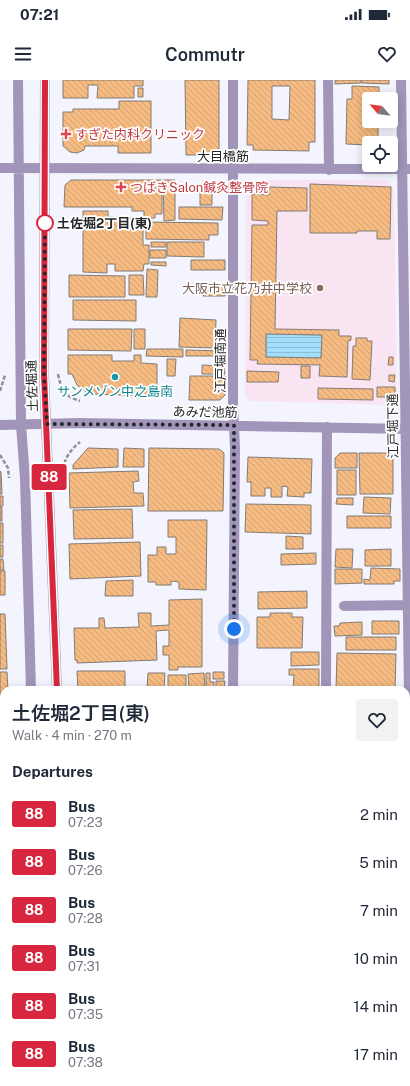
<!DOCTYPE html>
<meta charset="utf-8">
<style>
:root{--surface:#fff;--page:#f2f2f3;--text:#1f2937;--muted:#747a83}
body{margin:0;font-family:"Public Sans","Noto Sans JP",sans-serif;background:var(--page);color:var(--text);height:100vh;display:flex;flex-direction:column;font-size:15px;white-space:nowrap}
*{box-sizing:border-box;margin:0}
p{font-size:13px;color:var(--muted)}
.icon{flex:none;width:22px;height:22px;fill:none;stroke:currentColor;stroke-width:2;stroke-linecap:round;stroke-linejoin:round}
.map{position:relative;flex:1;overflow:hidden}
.details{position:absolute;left:0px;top:606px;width:410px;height:400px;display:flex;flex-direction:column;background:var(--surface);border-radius:12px 12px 0 0;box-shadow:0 2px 10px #0003}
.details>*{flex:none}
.badge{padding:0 8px;border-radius:3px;font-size:14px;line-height:26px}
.needle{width:26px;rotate:298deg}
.tools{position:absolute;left:362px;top:12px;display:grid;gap:8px}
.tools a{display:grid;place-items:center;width:36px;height:36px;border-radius:4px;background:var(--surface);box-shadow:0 2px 10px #0003;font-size:20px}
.you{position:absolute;width:20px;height:20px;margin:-10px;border:3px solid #fff;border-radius:50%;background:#1a73e8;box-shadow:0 0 0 6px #1a73e833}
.map>.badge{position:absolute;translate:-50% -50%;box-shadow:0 0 0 2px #fff}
h2{padding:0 12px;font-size:15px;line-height:36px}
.round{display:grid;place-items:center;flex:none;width:42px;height:42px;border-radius:4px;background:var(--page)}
.summary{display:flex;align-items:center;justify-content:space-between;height:68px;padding:0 12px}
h1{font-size:19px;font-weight:600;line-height:30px}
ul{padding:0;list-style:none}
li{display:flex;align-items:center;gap:12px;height:48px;padding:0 12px}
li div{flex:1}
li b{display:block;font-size:15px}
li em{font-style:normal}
li .badge{min-width:44px;font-weight:700;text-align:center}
.status{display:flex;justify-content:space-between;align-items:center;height:28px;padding:0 20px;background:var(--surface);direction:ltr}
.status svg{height:11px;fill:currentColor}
header{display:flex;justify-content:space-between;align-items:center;height:52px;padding:0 12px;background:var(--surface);font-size:18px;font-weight:600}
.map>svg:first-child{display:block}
.education{fill:#f9e4f2}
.water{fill:url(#water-rules);stroke:#7ca8bd}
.building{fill:url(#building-back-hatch);stroke:#847b73;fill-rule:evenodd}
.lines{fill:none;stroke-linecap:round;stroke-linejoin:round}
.path{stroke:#8f9097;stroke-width:2.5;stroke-dasharray:4 2;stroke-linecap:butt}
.minor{stroke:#a195ba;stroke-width:10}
.line-casing{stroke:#fff;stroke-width:9}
.line{stroke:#d7263d;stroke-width:6}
.walk{stroke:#26272b;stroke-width:4;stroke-dasharray:0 7.2}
.health-dot{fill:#e0444e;stroke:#fff;stroke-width:1.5}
.stop-dot{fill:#fff;stroke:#d7263d;stroke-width:2}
.education-dot{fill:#8d6e63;stroke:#fff;stroke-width:1.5}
.culture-dot{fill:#0f9aa8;stroke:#fff;stroke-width:1.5}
.labels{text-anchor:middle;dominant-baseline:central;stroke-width:3.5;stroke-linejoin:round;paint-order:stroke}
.health-label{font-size:13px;fill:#be3a42;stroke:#fff;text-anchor:start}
.street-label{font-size:13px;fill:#26272b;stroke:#fff}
.stop-label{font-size:13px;font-weight:bold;fill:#26272b;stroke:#fff;text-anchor:start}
.education-label{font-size:13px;fill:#785e54;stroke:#fff;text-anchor:end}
.culture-label{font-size:13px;fill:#0d838f;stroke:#fff}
</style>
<div class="status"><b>07:21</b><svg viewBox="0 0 49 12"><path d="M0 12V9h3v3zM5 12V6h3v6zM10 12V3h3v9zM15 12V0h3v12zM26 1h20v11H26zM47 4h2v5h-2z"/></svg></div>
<header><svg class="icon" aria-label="menu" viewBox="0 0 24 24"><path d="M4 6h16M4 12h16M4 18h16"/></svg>Commutr<svg class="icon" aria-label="heart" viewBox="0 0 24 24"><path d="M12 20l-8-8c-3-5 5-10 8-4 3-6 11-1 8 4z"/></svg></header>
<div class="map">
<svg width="410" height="1006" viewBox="0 0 410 1006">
<defs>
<pattern id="water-rules" width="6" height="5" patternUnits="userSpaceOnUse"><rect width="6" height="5" fill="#a1dffb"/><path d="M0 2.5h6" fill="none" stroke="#8abfd7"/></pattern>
<pattern id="building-back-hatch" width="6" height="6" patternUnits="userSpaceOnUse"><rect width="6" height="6" fill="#f5bb82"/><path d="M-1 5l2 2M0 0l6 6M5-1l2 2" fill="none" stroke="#d2a170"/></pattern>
</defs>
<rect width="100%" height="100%" fill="#f3f4fd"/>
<path class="education" d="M254,100H387L394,108L397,318L391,325L250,321L245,315L246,109Z"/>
<path class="water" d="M266,254L322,255L321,278L266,277Z"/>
<path class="building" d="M63,0H143V6H134V18H97L98,5H88V18H63Z
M185,0H219V71H214V75H186Z
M248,0H315V62H309V71L253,70V65H247ZM272,6H290L289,40L272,39Z
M335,0H361V3L335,4Z
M362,0H389V4L362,3Z
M352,6L379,7V19H369V41H378V63H369V65L346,64L347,19H352Z
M138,8H143V17H138Z
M119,21H151V73H118V66H85L84,70L77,73L70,72L63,66V32H73V29H119Z
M71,100H162V134H155V138H144V131H132V127H64L65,105Z
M163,100H175V140L164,141Z
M310,104L391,107L390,159H377V151H357V153H310Z
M269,107L307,108V131H277L275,249L339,250V256H351V260L348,261L347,297L319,296L320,285L257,284L258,280H250L252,145H268V141L252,140V114L269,115ZM266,254L322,255L321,278L266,277Z
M200,108H212V125H200Z
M179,127H223L222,140L179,139Z
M83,131H108V137L133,138V141H143V165H149V184H144L143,191H115V184H107V193L83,192Z
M146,142L218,143V155H209V160L146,159Z
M151,162H166V167H151Z
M167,162H204V177L167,176Z
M150,170H166V178H150Z
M191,180H225V190H191Z
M151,182H166V186L151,185Z
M147,189L158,190L157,217H146Z
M69,195L125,196V217H69Z
M129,195H143L144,215H129Z
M203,205H225V216H203Z
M73,220H136V241L73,240Z
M180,238L216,240L215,268L179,267Z
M68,249H132L131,271L68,270Z
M134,249H145V269H134Z
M356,258H367V261H372L370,300L352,299L353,266H356Z
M147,269H183V277L146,276Z
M186,270L224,271V276H186Z
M68,275H112V281H134V275H141V283L157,284V316L89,314L77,305L72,294H68Z
M389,277H393V285H388Z
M167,279H176L175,296H167Z
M202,285L224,286L225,294H202Z
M301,286H310V298H301Z
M247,291L279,292L278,302H247Z
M389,295H395L394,302L389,301Z
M190,296H225V315L220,320H189Z
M377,307H395V317H377Z
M318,308L373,309V320L318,319Z
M88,368L118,369V387L73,389V385Z
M124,368L144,369V387H123Z
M149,368L219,369L224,373L223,431H148Z
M340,373H357V388H335V378Z
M359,373H388L393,379V414H360Z
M248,377L312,379L311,413H304V417L287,416L288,407L282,406V417H271V408H265V416H251V402H247Z
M337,390H356V415H337Z
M0,391L1,392L2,414H0Z
M138,391L139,401L133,402L134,413H143L144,426L70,428L69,393Z
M0,416H3V426H0Z
M364,417L391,418L390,434L363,433Z
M337,418H353V425L336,424Z
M246,424L311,425V454L245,452Z
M0,427H2V441H0Z
M132,429L133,458L74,459L73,430Z
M347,436H391V448H347Z
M168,440H207L206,510L179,509V502L171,501V505H156V502H148V475H157V467H166V474H176V457H168Z
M0,443H3V463H0Z
M286,456L303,457V469H286Z
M140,462L141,496L70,499L69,464Z
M0,465H3V477H0Z
M336,469H353L352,488L335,487Z
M391,469V486H365V470Z
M316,473V484L281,485V474Z
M0,479H3L4,490H0Z
M371,488L400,489V501H394V504H364V499L370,500Z
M335,489H362V503L335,504Z
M0,491H5V515H0Z
M133,500V516H105L106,501Z
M307,511V528L258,529V512Z
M202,519V587H178V590H169V575H163V566H169V550L156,551L157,580L77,583V580H75L74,548H99V538H104L105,548L139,547L138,533H151V546L169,545V520Z
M270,533H292V537H303L302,568H257V537H270Z
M0,534H5L7,589H0Z
M372,541H399V554H372Z
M362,542V555L335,556L334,546H339L340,543Z
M346,557H396V570H346Z
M291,572H319V585L291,586Z
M337,573L396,574L395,610H336Z
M289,589H319V610H293L294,595H289Z
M77,591H125V610H78Z
M0,592H7L8,610H4V620L0,625Z
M213,592H224V599H213Z
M148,593H165L164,610H147Z
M204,593L205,610H189L188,594Z
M206,593H210V602H214V610H206Z
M168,595H186V610H168Z
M216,601H225L224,610H216Z
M4,652V675H0V653Z
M0,683H4V741H0Z
M0,754H4V834L0,835Z
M0,841H4V853H0Z
M4,856V881H0V857Z
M0,895H4V971H0Z
M0,1000V1004H21V1006H0Z
M87,1002H168V1006H87Z
M176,1002H195V1006H176Z
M197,1002H221V1005H197Z
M243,1002H280V1006H243Z
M283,1002H313V1006H283Z
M343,1002H359V1006H343Z
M363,1002H392V1006H362Z"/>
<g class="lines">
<path class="path" d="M58,294C61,309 64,316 80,321
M0,311L5,295
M0,375L8,388L9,398
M62,395C63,381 69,371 80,362
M0,837H4
M0,890H4"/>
<path class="minor" d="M18,0L21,345L25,398L31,610
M45,0L44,294L57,610
M328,0L329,90
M401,0L410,692
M0,88L410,89
M0,345L80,343L410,349
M344,526L409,525
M233,610L235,368L233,324V0
M326,610L327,347
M0,637H4
M406,852H410
M406,973L410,881
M40,1002V1006
M66,1002V1006
M232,1006V1002
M325,1006V1002
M405,1006V1002"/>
</g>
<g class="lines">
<defs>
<path id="line" d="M45,0L44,294L57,610"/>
</defs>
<use href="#line" class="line-casing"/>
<use href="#line" class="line"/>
<path class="walk" d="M45,143L44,294L47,344L234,345V549"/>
</g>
<g class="health-dot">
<path d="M64 48h4v4h4v4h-4v4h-4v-4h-4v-4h4z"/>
<path d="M119 101h4v4h4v4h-4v4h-4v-4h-4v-4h4z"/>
</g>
<circle class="stop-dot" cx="45" cy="143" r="8"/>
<circle class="education-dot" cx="320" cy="208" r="4"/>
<circle class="culture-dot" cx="115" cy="297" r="4"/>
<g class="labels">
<g class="health-label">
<text x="75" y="54">すぎた内科クリニック</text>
<text x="130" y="107">つばきSalon鍼灸整骨院</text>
</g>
<g class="street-label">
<text x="223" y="76">大目橋筋</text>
<text transform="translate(220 281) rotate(-90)">江戸堀南通</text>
<text transform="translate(32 306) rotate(-92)">土佐堀通</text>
<text transform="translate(205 332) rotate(1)">あみだ池筋</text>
<text transform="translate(393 346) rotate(-91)">江戸堀下通</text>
</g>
<g class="stop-label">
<text x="57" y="143">土佐堀2丁目(東)</text>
</g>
<g class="education-label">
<text x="312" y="208">大阪市立花乃井中学校</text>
</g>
<g class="culture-label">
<text x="115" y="311">サンメゾン中之島南</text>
</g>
</g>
</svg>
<div class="tools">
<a><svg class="needle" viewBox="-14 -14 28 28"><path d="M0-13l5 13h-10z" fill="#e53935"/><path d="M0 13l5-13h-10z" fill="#747a83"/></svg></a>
<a><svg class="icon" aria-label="locate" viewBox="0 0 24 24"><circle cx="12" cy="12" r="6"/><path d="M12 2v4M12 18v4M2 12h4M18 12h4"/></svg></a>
</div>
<div class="you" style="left:234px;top:549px"></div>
<b class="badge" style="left:49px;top:397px;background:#d7263d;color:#fff">88</b>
<section class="details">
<div class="summary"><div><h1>土佐堀2丁目(東)</h1><p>Walk · 4 min · 270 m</p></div><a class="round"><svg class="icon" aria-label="heart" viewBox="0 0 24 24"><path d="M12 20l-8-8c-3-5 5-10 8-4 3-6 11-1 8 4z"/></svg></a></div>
<h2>Departures</h2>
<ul>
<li><span class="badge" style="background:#d7263d;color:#fff">88</span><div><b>Bus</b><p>07:23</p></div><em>2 min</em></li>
<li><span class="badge" style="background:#d7263d;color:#fff">88</span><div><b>Bus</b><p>07:26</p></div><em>5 min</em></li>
<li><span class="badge" style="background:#d7263d;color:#fff">88</span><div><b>Bus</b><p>07:28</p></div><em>7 min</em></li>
<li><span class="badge" style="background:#d7263d;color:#fff">88</span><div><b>Bus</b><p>07:31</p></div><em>10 min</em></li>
<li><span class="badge" style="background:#d7263d;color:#fff">88</span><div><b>Bus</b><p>07:35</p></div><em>14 min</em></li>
<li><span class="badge" style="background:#d7263d;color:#fff">88</span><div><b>Bus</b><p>07:38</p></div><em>17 min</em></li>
</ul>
</section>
</div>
